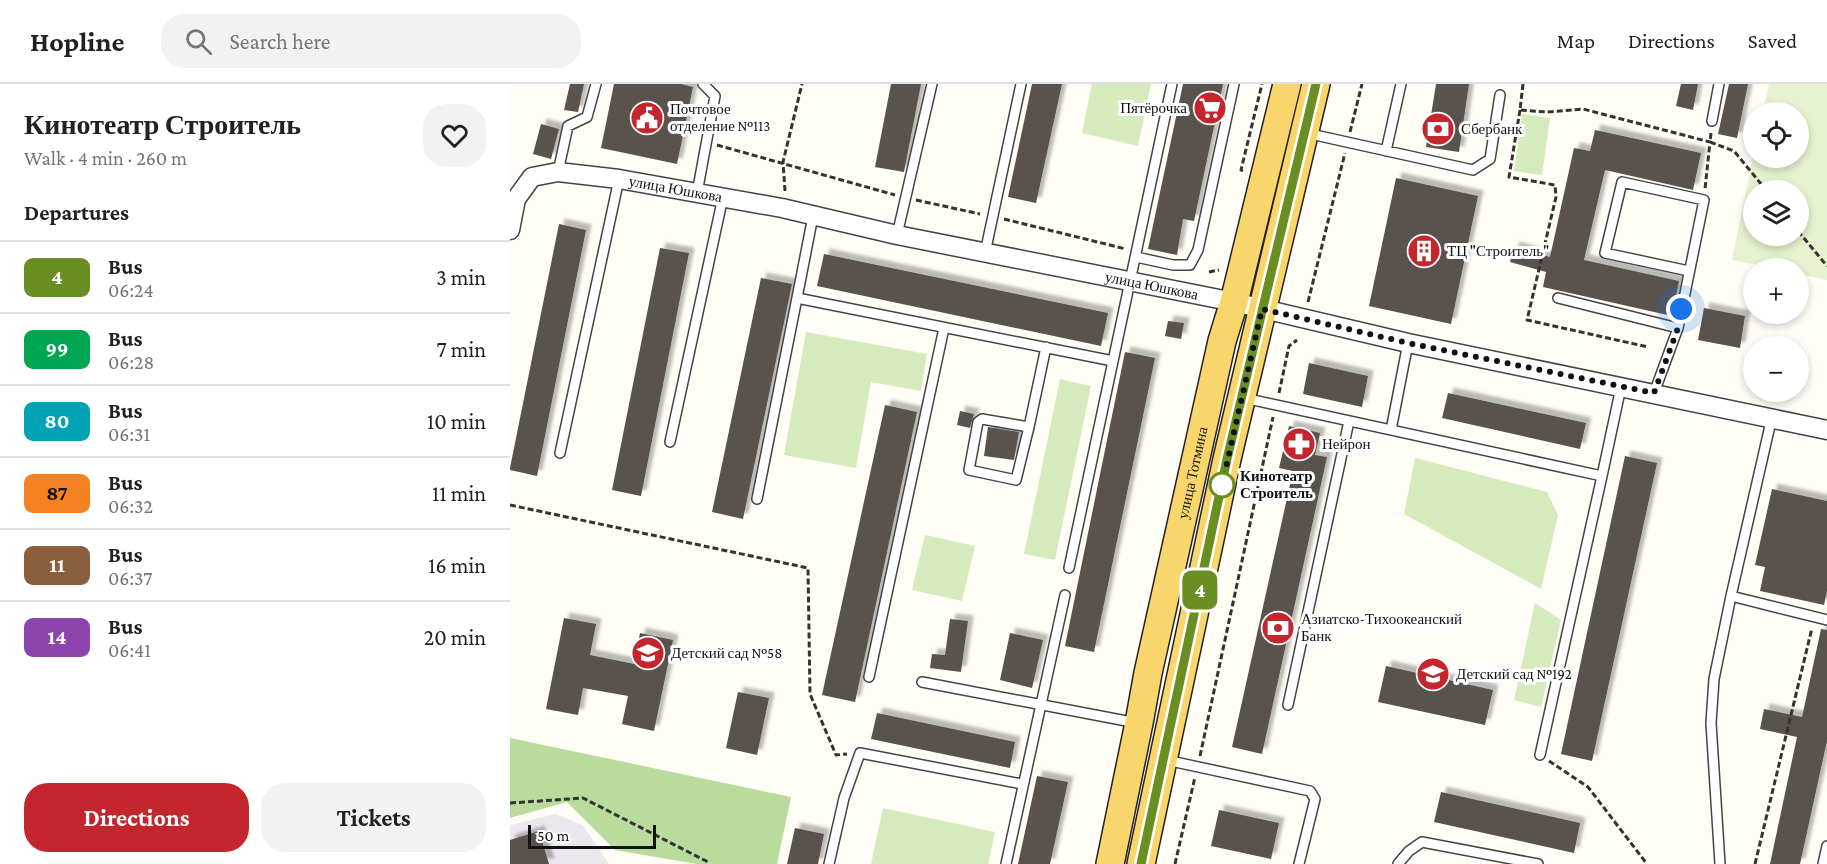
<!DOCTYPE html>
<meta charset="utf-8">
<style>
:root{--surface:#fff;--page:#f2f2f2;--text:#202124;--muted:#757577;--line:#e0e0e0;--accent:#c4262e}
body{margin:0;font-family:"Crimson Pro",serif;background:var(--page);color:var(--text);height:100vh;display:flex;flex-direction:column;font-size:22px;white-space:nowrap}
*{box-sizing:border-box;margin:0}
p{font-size:20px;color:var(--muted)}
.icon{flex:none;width:33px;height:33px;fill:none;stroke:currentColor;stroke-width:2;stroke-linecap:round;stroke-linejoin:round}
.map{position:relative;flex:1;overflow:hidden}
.side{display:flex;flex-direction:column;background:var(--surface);width:510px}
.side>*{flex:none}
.badge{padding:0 12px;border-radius:9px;font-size:21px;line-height:39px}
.controls{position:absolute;left:1233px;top:18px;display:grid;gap:12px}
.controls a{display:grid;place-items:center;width:66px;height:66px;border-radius:50%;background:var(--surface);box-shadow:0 3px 9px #0003;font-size:30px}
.scale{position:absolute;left:18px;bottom:15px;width:128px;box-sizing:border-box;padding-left:6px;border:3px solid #111;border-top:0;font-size:16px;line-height:21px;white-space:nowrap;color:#111;-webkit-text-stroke:4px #fff;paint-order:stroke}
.you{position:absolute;width:30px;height:30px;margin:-15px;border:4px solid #fff;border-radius:50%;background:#1a73e8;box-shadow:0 0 0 9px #1a73e833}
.map>.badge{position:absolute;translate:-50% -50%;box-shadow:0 0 0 3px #fff}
h2{padding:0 24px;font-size:22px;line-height:54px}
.round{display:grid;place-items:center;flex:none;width:63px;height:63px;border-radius:24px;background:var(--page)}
.overview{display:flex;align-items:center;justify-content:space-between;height:102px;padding:0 24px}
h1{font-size:28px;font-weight:700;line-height:45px}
.action{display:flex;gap:12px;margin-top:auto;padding:12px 24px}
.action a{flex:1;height:69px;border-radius:24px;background:var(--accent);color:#fff;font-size:24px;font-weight:700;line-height:69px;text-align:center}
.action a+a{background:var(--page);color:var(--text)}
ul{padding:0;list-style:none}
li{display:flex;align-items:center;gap:18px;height:72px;padding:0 24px;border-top:2px solid var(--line)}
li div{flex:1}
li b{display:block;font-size:22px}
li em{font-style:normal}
li .badge{min-width:66px;font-weight:700;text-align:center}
header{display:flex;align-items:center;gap:36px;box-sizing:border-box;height:84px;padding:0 30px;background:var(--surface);border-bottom:2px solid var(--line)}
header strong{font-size:28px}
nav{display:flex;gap:33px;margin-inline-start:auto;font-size:21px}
.search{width:420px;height:54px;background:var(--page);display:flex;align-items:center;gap:15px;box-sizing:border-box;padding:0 21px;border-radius:24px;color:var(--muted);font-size:22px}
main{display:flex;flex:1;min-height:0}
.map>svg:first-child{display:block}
.industrial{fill:#eee6ef}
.green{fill:#d5ebbd}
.forest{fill:#b9dc9c}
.pitch{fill:#e6f2cf;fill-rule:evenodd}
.building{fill:#5a524d;filter:url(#shadow)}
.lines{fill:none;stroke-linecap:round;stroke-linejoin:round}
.lane-casing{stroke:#444;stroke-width:12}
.street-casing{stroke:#444;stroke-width:21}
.primary-casing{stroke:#222;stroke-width:30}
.path{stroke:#333;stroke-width:3;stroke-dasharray:6 3;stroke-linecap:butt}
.lane{stroke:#fff;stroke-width:9}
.street{stroke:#fff;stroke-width:18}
.primary{stroke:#f9d66b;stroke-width:27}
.line-casing{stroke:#fff;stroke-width:14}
.line{stroke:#6b8e23;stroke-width:9}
.walk{stroke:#111;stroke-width:6;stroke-dasharray:0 10.8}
.stop-dot{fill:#fff;stroke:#6b8e23;stroke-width:3}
.labels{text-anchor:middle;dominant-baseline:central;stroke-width:6;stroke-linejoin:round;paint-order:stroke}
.poi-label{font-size:15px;fill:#111;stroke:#fff;text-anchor:start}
.street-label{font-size:15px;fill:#111;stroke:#fff}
.stop-label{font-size:15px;font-weight:bold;fill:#111;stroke:#fff;text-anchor:start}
</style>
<header>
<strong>Hopline</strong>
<div class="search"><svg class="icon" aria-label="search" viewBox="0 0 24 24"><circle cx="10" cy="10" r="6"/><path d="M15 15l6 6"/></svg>Search here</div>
<nav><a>Map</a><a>Directions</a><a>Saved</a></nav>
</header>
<main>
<section class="side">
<div class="overview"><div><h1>Кинотеатр Строитель</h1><p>Walk · 4 min · 260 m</p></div><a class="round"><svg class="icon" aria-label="heart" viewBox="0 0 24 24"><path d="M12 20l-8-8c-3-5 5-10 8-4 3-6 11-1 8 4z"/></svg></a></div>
<h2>Departures</h2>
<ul>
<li><span class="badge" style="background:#6b8e23;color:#fff">4</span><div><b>Bus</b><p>06:24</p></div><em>3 min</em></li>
<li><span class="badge" style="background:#00a651;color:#fff">99</span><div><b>Bus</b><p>06:28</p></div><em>7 min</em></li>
<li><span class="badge" style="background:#00a3b4;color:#fff">80</span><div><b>Bus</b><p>06:31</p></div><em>10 min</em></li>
<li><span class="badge" style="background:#f58220;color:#111">87</span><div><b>Bus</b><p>06:32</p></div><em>11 min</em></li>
<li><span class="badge" style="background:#8b5e3c;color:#fff">11</span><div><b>Bus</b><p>06:37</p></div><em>16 min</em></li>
<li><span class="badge" style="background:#8e44ad;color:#fff">14</span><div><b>Bus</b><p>06:41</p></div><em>20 min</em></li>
</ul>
<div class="action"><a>Directions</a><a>Tickets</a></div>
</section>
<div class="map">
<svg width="1317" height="780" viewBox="0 0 1317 780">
<defs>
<filter id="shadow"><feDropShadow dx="5.5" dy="-5.5" stdDeviation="1.5" flood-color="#0004"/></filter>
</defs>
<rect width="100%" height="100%" fill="#fffdf5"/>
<path class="industrial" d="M45,730L73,741L99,780H0V741Z"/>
<path class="green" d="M582,0H641L628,62L572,49Z
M1012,30L1040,34L1032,91L1004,87Z
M296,248L417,270L411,307L361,298L346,384L274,371Z
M550,295L581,302L545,476L514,470Z
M905,374L1037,408L1048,431L1031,505L894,430Z
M415,451L465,462L452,517L402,506Z
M1025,519L1051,536L1031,623L1004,616Z
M373,724L485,748L478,780H361Z"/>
<path class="forest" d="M0,654L281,713L267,780H187L105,766L57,718L0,734Z"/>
<path class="pitch" d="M1259,0H1317V196L1289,190L1288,184H1262L1222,176L1243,73L1288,74V28H1253ZM1244,106H1288V152H1244Z"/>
<path class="building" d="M60,0H74L68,28L54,26Z
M104,0H171L183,3L167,80L91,64Z
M381,0H411L394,88L365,83Z
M522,0H552L526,119L498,113Z
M673,0H713L684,137L673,135L667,171L638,165Z
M926,0H959L949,68L916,63Z
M1171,0H1188L1183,26L1166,22Z
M1219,0H1238L1227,54L1208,50Z
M31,40L49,45L41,75L23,70Z
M1085,46L1191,69L1183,106L1095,86L1074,176L1169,197L1162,232L1033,203L1036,188L1000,178L1004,163L1040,173L1064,64L1080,67Z
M886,94L968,112L941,240L859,222Z
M49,140L76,146L27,392L0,386V384Z
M150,164L179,169L131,412L102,406Z
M314,170L598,229L591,262L307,202Z
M251,194L282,200L233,435L202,428Z
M1194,224L1235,232L1230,264L1188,256Z
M658,237L674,239L671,255L655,252Z
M615,268L645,274L584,568L555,562Z
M799,279L858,292L852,323L793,310Z
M938,309L1076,339L1070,365L932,334Z
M375,321L407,328L345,618L312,611Z
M450,327L464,330L460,344L447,341Z
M779,342L810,349L805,371L817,373L752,670L722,663L783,387L769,384Z
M478,343L509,348L504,376L474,372Z
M1115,372L1147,379L1082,677L1051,670Z
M1262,405L1317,417V507L1314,521L1250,507L1255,483L1245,481Z
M54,534L86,540L80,571L124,580L130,549L163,556L144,647L112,640L118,612L73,604L68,631L36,625Z
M440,535L458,537L451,588L420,584L422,570L435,571Z
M1311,545L1317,546V657L1290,780H1260L1287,653L1250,645L1254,625L1292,633Z
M500,549L533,556L522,604L490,596Z
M876,582L983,606L975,641L868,618Z
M228,608L259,614L247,671L216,664Z
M367,629L505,658L500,684L361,655Z
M527,692L558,698L540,780H508Z
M931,708L1070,739L1064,769L924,738Z
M709,726L769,739L761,775L701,762Z
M285,744L314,750L308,780H277Z
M29,747L39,780H0V756Z"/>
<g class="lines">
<defs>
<path id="lane" d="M1202,37L1209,0
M796,49L963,86L980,75L990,11
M876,67L891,0
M48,88L58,42L77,33L86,0
M187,109L205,12L193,0
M303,132L287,214L603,277
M387,151L422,0
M475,169L511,0
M626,173L663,181H680L688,166L724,0
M1048,214L1168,244
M1144,309L1168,244L1194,116L1112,98L1095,169L1179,187
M734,314L1092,392L1111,303
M519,343L506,396L459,386L468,338L472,335L519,343L536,263
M881,346L898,259
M160,358L213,113
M50,369L109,95
M247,415L287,214
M559,484L662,0
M1221,512L1317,536
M359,593L434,244
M412,598L627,639
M778,621L839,337
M1030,671L1092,392
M656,676L800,707L805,715L789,780
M319,780L334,714L350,669L512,700
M496,780L555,511
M888,780L899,767L912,758L1028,780
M1210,780L1201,639L1204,595L1221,512L1262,333
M1313,780L1317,762"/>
<g id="street">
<path id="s1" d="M0,146L6,115L22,93L48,88L109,95L272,124L387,151L724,218L898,259L1317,346"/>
</g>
<g id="primary">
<path id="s2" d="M600,780L629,639L638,589L712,257L724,218L777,0"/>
<path d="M631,780L717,375L806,0"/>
</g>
</defs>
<use href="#lane" class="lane-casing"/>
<use href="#street" class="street-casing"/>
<use href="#primary" class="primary-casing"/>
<path class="path" d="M1013,0L1010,26L1037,28L1073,25L1200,58L1195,105
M1010,26L999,93L1045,101L1046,113L1017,236L1138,263
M840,48L852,0
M1201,49L1200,58L1224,67L1256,106
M207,61L385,111
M733,87L731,86L752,0
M275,107L273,78L292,0
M406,116L470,130
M494,135L616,165
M1288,147L1317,182
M699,188L709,186
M798,218L835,69
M769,309L779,262L787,256
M0,421L298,484L300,610L326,671L337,670
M690,672L763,333
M1039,677L1078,703L1137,780
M0,719L73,714L200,779
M665,780L685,693
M1245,780L1302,544"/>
<use href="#lane" class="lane"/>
<use href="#street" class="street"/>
<use href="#primary" class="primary"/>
</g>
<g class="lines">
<defs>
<path id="line" d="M631,780L717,375L806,0"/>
</defs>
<use href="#line" class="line-casing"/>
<use href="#line" class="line"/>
<path class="walk" d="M712,401L752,225L898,259L1144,309L1168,244L1171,225"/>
</g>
<defs>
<symbol id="supermarket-disc" viewBox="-11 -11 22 22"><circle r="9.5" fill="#c4262e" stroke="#fff"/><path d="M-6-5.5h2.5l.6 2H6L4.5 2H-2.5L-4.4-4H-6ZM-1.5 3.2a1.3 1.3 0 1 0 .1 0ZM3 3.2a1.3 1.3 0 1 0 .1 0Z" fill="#fff"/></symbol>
<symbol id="civic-disc" viewBox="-11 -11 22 22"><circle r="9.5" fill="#c4262e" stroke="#fff"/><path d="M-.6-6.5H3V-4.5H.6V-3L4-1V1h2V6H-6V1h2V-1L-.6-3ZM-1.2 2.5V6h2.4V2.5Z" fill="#fff"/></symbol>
<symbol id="bank-disc" viewBox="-11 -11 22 22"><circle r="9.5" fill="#c4262e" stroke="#fff"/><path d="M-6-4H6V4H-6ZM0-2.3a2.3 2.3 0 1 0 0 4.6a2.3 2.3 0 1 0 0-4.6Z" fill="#fff"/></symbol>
<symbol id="building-disc" viewBox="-11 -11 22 22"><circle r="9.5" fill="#c4262e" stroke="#fff"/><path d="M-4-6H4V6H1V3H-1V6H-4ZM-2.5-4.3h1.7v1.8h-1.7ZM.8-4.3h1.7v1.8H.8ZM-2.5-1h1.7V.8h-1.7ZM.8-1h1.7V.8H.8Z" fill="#fff"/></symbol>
<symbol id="pharmacy-disc" viewBox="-11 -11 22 22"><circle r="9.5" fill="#c4262e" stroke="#fff"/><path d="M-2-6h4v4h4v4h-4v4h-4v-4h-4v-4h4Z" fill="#fff"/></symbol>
<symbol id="school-disc" viewBox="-11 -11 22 22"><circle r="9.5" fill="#c4262e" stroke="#fff"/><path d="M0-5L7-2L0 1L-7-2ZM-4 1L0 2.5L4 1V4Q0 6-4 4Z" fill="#fff"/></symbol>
</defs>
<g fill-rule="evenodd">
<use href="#supermarket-disc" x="681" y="5" width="38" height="38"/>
<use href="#civic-disc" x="118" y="15" width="38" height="38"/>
<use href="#bank-disc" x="909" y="26" width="38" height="38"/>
<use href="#building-disc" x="895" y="148" width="38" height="38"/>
<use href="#pharmacy-disc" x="770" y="341" width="38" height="38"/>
<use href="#bank-disc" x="749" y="525" width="38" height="38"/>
<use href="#school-disc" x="119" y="550" width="38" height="38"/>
<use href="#school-disc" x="904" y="571" width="38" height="38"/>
</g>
<circle class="stop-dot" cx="712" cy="401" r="12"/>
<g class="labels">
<g class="poi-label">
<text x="677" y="24" text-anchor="end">Пятёрочка</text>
<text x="160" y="25">Почтовое<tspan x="160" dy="17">отделение №113</tspan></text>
<text x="951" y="45">Сбербанк</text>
<text x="937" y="167">ТЦ "Строитель"</text>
<text x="812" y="360">Нейрон</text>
<text x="791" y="535">Азиатско-Тихоокеанский<tspan x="791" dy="17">Банк</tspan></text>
<text x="161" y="569">Детский сад №58</text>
<text x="946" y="590">Детский сад №192</text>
</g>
<g class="street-label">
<text stroke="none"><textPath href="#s1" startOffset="204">улица Юшкова</textPath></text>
<text stroke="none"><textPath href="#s1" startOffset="690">улица Юшкова</textPath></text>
<text stroke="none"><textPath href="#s2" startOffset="400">улица Тотмина</textPath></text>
</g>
<g class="stop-label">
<text x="730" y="392">Кинотеатр<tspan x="730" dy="17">Строитель</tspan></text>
</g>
</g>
</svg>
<div class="controls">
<a><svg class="icon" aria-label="locate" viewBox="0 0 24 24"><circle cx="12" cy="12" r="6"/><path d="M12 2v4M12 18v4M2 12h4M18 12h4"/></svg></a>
<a><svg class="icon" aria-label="layers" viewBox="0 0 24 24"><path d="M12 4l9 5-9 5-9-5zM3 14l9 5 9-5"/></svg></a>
<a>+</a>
<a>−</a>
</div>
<div class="scale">50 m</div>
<div class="you" style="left:1171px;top:225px"></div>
<b class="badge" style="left:690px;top:506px;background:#6b8e23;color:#fff">4</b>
</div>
</main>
